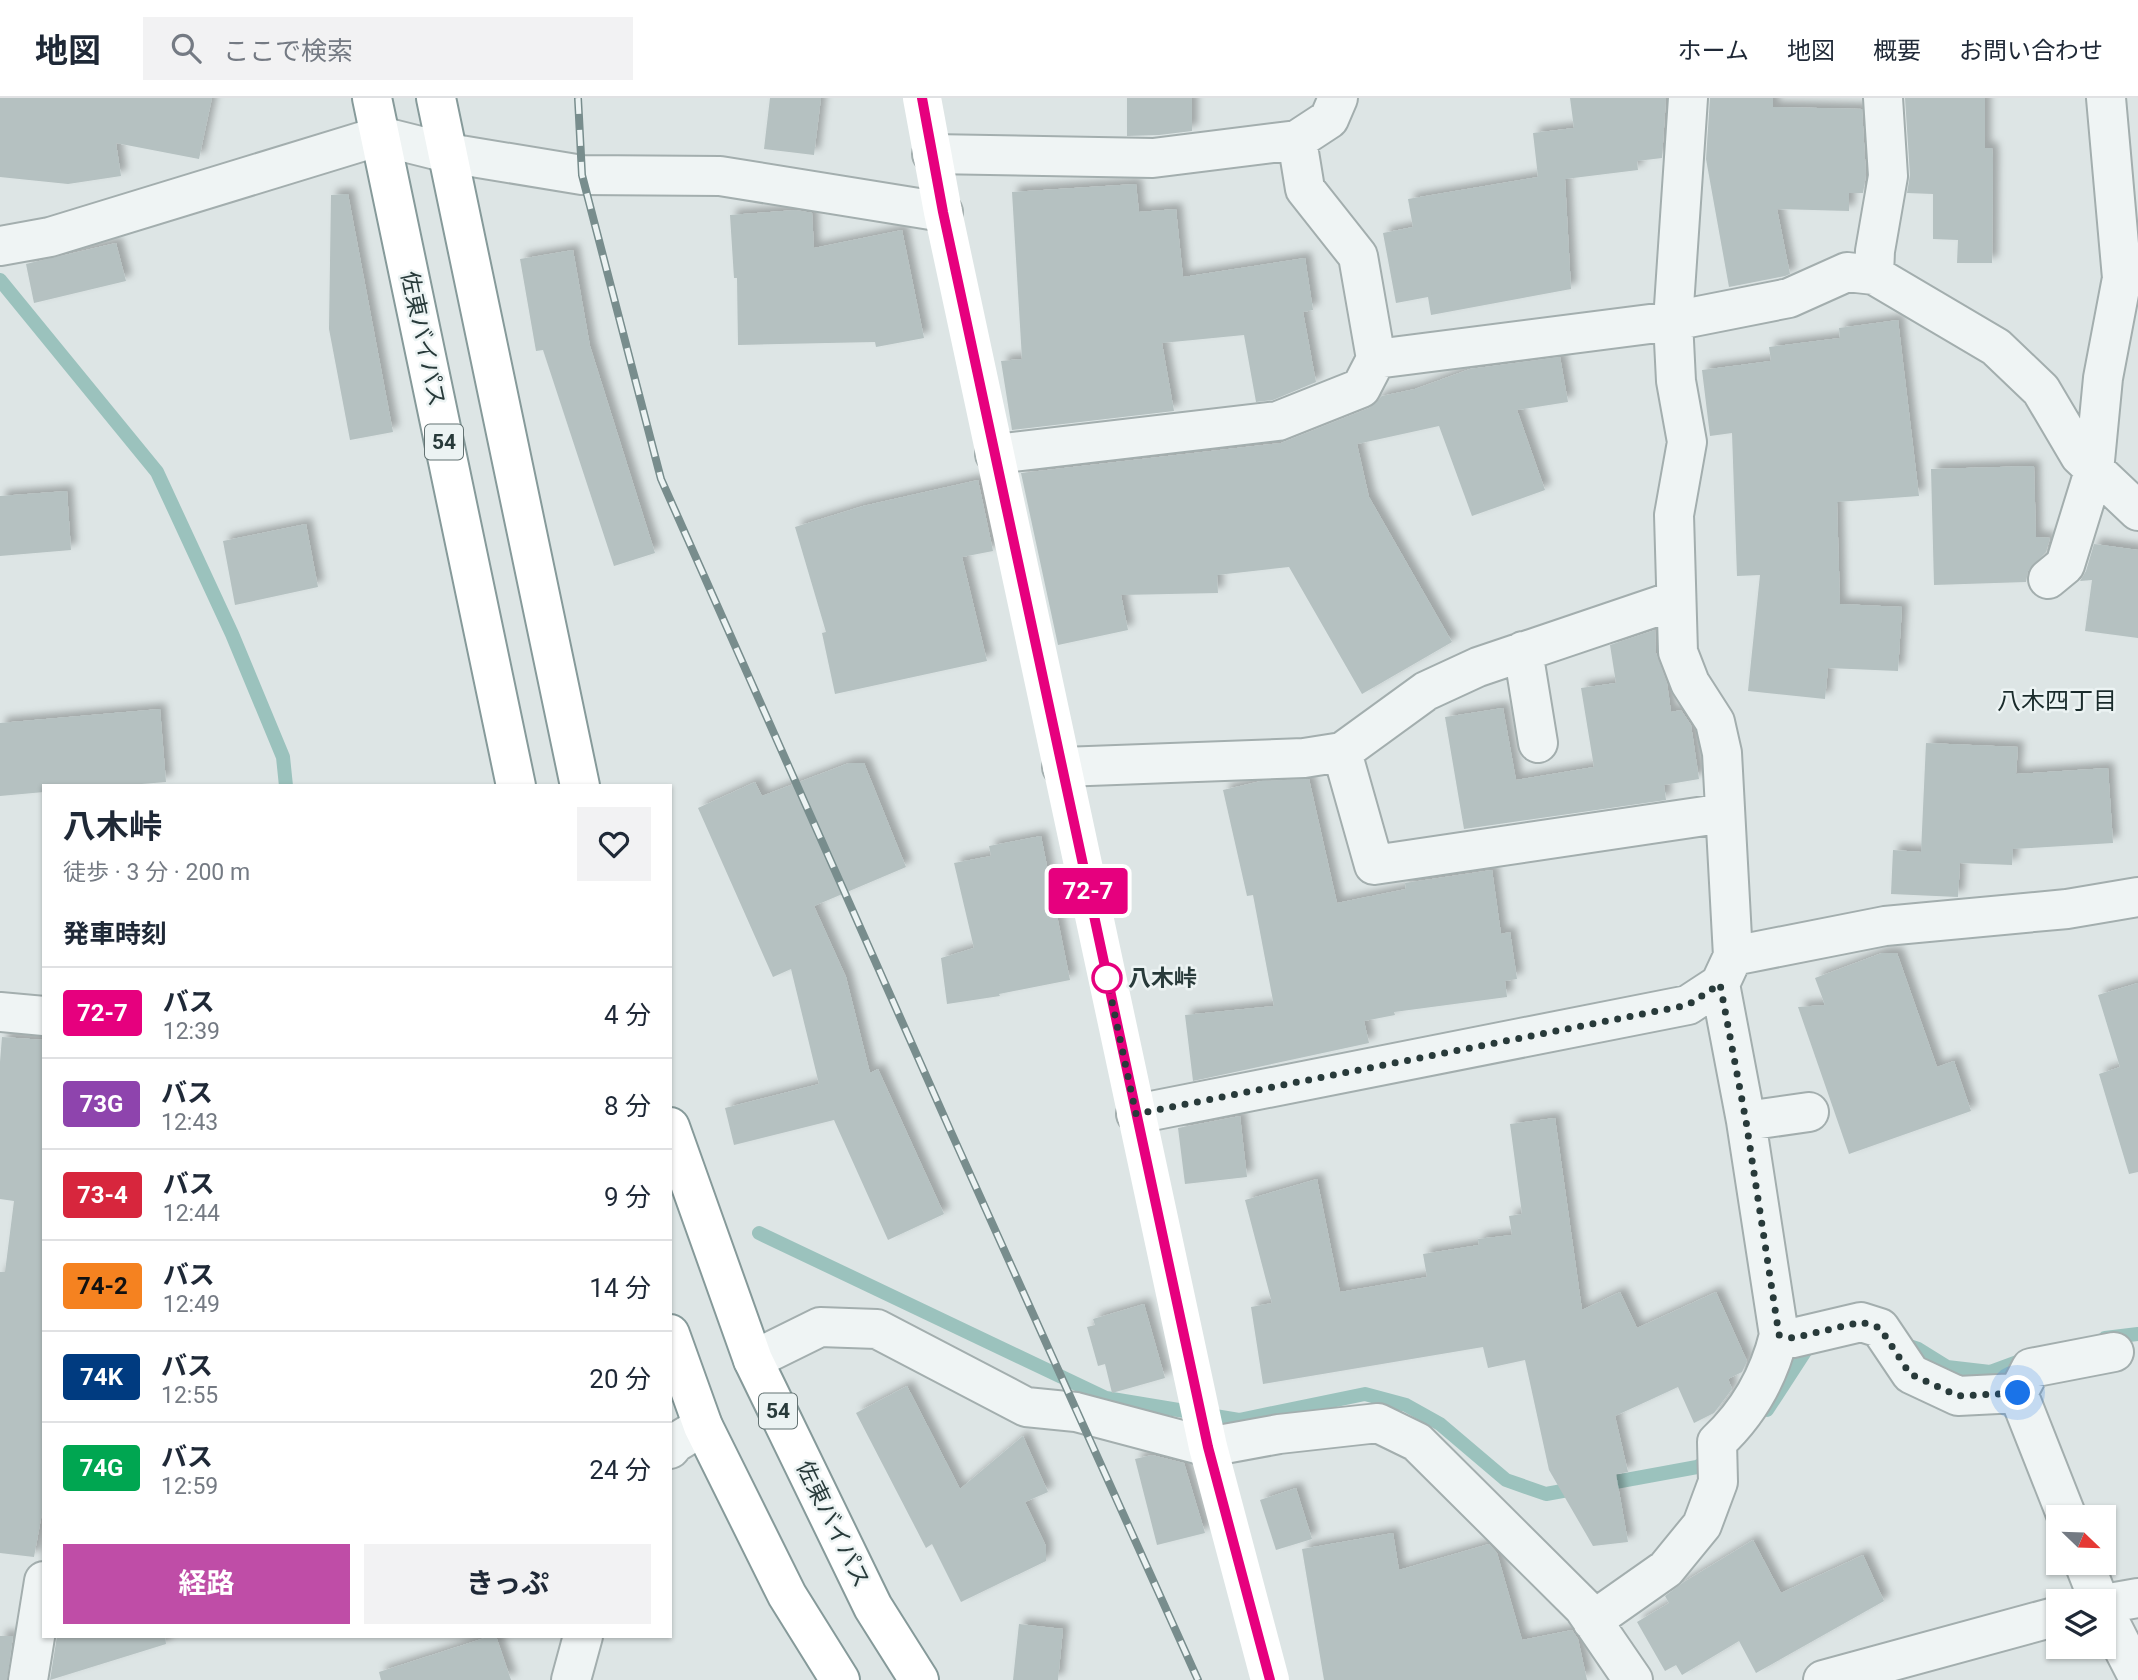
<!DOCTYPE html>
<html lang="ja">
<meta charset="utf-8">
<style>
:root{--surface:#fff;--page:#f2f2f3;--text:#1f2937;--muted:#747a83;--line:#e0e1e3;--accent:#bf4da7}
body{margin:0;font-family:Roboto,"Noto Sans JP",sans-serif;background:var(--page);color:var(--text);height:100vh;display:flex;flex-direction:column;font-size:26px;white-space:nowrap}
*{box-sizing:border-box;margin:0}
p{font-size:23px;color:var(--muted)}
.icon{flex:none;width:38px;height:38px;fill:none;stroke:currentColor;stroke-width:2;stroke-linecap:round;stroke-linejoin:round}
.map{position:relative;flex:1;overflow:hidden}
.side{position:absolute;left:42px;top:686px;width:630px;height:854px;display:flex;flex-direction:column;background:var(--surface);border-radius:0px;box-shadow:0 2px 5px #0004}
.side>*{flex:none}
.badge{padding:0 14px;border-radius:5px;font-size:24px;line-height:46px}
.needle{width:46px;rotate:113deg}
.fabs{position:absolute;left:2046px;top:1407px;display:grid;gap:14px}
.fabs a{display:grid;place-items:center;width:70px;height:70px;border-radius:0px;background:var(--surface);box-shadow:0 2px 5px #0004;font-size:35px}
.you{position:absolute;width:35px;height:35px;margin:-18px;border:5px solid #fff;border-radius:50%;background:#1a73e8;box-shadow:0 0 0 10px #1a73e833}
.map>.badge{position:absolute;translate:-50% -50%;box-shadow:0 0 0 4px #fff}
h2{padding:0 21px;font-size:26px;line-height:63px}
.round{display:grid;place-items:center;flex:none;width:74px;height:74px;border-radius:0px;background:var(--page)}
.headline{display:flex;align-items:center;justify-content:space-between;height:119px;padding:0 21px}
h1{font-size:33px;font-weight:700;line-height:52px}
.primary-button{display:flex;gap:14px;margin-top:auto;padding:14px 21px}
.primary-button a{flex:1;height:80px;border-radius:0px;background:var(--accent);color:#fff;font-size:28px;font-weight:700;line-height:80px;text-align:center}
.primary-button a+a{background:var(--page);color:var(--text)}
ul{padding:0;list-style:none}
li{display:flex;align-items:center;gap:21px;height:91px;padding:0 21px;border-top:2px solid var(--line)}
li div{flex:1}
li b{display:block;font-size:26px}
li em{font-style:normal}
li .badge{min-width:77px;font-weight:700;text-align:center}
header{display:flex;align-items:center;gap:42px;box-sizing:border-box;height:98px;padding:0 35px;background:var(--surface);border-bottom:2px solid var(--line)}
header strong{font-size:33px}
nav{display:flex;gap:38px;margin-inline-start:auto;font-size:24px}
.search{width:490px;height:63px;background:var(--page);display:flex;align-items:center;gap:18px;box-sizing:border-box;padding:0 24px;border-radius:0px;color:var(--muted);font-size:26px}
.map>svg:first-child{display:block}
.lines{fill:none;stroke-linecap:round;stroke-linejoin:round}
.stream{stroke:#9bc2bd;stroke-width:14}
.building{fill:#b5c1c1;filter:url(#shadow)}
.minor-casing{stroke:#a3aeae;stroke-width:42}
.trunk-casing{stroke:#869a9a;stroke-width:42}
.minor{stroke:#eff4f4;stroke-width:38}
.secondary{stroke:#fff;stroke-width:38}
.trunk{stroke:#fff;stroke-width:38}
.rail-casing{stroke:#788d8d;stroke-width:8}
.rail{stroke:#ecf3f3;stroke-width:5;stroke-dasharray:16;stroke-linecap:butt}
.line-casing{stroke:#fff;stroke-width:16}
.line{stroke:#e6007e;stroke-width:10}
.walk{stroke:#283a3a;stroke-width:7;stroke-dasharray:0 12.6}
.stop-dot{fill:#fff;stroke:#e6007e;stroke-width:3.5}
.labels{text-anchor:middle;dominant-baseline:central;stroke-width:5;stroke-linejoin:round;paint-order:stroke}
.shield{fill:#ecf3f3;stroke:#637272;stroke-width:2}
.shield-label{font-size:21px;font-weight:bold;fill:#283a3a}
.street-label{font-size:23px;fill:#283a3a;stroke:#ecf3f3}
.stop-label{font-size:23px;font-weight:bold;fill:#283a3a;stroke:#ecf3f3;text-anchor:start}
.neighbourhood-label{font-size:24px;fill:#1a2b2b;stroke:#ecf3f3}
</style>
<header>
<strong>地図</strong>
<div class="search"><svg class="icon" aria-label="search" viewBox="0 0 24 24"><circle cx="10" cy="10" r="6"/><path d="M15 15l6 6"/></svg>ここで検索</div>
<nav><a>ホーム</a><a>地図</a><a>概要</a><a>お問い合わせ</a></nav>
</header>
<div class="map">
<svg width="2138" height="1582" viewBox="0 0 2138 1582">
<defs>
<filter id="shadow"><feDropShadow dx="6" dy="-6" stdDeviation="3.5" flood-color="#0004"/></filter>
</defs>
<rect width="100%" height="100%" fill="#dde5e5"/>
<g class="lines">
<path class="stream" d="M0,182L157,374L232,536L283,659L286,688
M759,1135L1106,1300L1239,1322L1365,1296L1406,1307L1440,1326L1506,1382L1546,1396L1579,1390
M2105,1240L2138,1236
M1900,1245L1918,1251L1947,1269L1990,1274L2028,1260
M1767,1312L1808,1249L1814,1248
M1599,1387L1697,1369L1714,1360"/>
</g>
<path class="building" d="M0,0H212L199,61L116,45L121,78L68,86L0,79Z
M770,0H821L814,57L764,51Z
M1127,0H1192V33L1159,37L1127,38Z
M1570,0H1666L1662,60L1637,63L1638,72L1565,81L1571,191L1431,217L1428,199L1396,205L1383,135L1413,129L1408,101L1538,79L1533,35L1574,30Z
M1710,0H1773V9L1862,11L1866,77L1863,95H1849V113L1777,111L1790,176L1785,178L1729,189L1706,61Z
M1905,0H1985V50H1992L1993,61L1992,165H1957L1958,142L1933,141V96L1907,95L1910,77Z
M1136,86L1139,114L1176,111L1183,179L1305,160L1313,212L1303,214L1316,284L1273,302L1256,304L1244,237L1162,245L1174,313L1012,332L1001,263L1022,261L1012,94Z
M348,96L393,334L350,342L329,231L331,97Z
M796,112L812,115L814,150L902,132L924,240L876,249L875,244L738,247L737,180H734L730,117Z
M116,145L126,183L34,205L26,166Z
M573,152L590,248L655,455L614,468L543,252L536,253L520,161Z
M1898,222L1919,398L1837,404L1840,506L1902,509L1898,573L1828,570L1825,601L1748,593L1760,477L1737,478L1732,335L1710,338L1702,272L1771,263L1769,249L1840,240L1839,230Z
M1560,259L1568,304L1517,312L1545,392L1472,418L1439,328L1357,346L1369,399L1452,544L1362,596L1289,469L1217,477L1218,495L1121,497L1128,532L1058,547L1021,375L1281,345L1369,310L1382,298L1415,291L1470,271Z
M2034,368L2036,439L2050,440L2046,454L2028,473L2026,484L1934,487L1931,371Z
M978,382L993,453L962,459L987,563L835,596L822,535L826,534L795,429L863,408Z
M67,393L71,452L0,458V398Z
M306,426L318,489L235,507L223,443Z
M2094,446L2138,452V540L2085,533L2092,482L2080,483L2086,473Z
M1655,532L1656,555L1667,585L1671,614L1681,612L1691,627L1699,681L1664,687L1666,702L1464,731L1445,619L1503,610L1516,682L1594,669L1581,590L1616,585L1610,547Z
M160,611L166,684L117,688H44V694L0,698V625Z
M1926,645L2018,649L2016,676L2108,670L2113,745L2013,751L2012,767L1960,765L1958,799L1891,796L1893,752L1921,754Z
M849,665H864L906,769L814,808L846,879L870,975L878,971L944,1116L888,1142L834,1022L734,1047L725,1010L819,986L791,871L773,879L698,710L755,684L762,698Z
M1309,681L1337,805L1406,791L1405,785L1492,772L1501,836L1510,834L1517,881L1505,883L1507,899L1394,914L1395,917L1364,923L1369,945L1193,983L1185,917L1274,908L1253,797L1247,798L1223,692L1261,683Z
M1041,738L1070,882L999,896L1000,898L947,906L941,860L974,850L954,765L991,758L989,748Z
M1882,855H1897L1937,969L1954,963L1971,1013L1849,1056L1798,909L1825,907L1815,880Z
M2138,885V1074L2129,1076L2099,976L2120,969L2098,897Z
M2,939L44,942V1404L34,1459L0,1455V1174H5L14,1103L0,1101V964Z
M1240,1018L1247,1079L1185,1086L1178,1030Z
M1555,1020L1582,1212L1620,1194L1637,1230L1716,1194L1747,1263L1742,1274L1728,1281L1732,1291L1714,1315L1694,1325L1678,1289L1615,1318L1628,1374L1616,1376L1628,1444L1593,1448L1549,1372L1525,1262L1488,1270L1483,1249L1263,1286L1251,1209L1272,1205L1245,1102L1317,1081L1340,1194L1427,1179L1423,1156L1479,1147L1478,1141L1512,1137L1509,1118L1522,1116L1510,1026Z
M1144,1206L1165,1280L1112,1295L1105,1266L1098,1268L1087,1229L1095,1227L1093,1221Z
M907,1288L960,1391L1023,1338L1048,1394L1025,1404L1046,1448V1463L961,1504L932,1446L926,1450L856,1315Z
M1152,1357L1184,1365L1205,1435L1157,1447L1135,1361Z
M1296,1390L1312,1441L1276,1452L1260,1402Z
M1393,1435L1399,1472L1489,1446L1497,1455L1522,1542L1572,1532L1578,1541L1587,1582H1324L1302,1451Z
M1753,1442L1781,1495L1863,1457L1884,1503L1756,1575L1739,1543L1682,1577L1676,1567L1665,1573L1637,1524L1669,1505L1665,1498L1684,1484Z
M1019,1526L1063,1531L1058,1582H1013Z
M0,1538H13L7,1582H0Z
M57,1538H165L166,1546L50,1582Z
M491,1538H496L511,1582H381L379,1574Z"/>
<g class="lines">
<defs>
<path id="minor" d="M932,56L1153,60L1297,42L1329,21L1338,0
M0,148L50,139L380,38L448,55L582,77L720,78L943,114
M1874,177L1875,153L1888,78L1883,0
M1376,261L1673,223L1789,200L1847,174L1874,177L1996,249L2041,292L2080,358L2138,413
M995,356L1278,323L1361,290L1376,261L1358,158L1305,91L1297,42
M2048,481L2065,467L2094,373L2103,280L2122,180L2106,0
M1523,553L1538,645
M1342,654L1374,767L1725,715
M1062,669L1304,660L1342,654L1426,593L1478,569L1676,502
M1733,858L1885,828L2067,811L2138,799
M0,914L44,918
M1136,1016L1688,907L1720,886L1733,858L1722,655L1715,624L1690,585L1678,554L1674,417L1687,344L1676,283L1673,223L1688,0
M1746,1023L1809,1014
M1779,1237L1793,1240L1861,1224L1880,1230L1911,1276L1958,1298L2018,1295L2067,1419
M753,1262L820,1229L877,1231L1026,1309L1076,1314L1208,1349L1279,1336L1378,1325L1417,1344L1583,1509L1633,1582
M2018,1295L2031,1270L2114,1254
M670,1351L675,1345L703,1328
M2084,1465L2099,1503
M2104,1506L2138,1500
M2104,1513L2138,1579
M1592,1523L1666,1471L1702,1427L1718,1384L1717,1344C1748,1315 1769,1278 1779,1237L1746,1023L1720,886
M28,1582L44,1483
M571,1582L583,1538
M1823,1582L2058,1518"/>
<path id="trunk" d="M372,0L516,688
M436,0L580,688
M670,1029L753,1262L873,1509L919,1582
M670,1236L703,1328L787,1497L840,1582"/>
</defs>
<use href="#minor" class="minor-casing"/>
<use href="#trunk" class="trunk-casing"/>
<use href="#minor" class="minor"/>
<path class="secondary" d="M922,0L943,114L1208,1349L1270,1582"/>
<use href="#trunk" class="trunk"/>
<defs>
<path id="rail" d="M578,0L582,77L661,381L951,1034L1198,1582"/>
</defs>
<use href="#rail" class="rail-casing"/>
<use href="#rail" class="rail"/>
</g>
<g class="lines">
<defs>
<path id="line" d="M922,0L943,114L1208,1349L1270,1582"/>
</defs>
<use href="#line" class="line-casing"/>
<use href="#line" class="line"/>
<path class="walk" d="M1107,880L1136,1016L1688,907L1720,886L1746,1023L1779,1237L1793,1240L1861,1224L1880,1230L1910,1276L1958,1298L2018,1295"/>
</g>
<circle class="stop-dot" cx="1107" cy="880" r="14"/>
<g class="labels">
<g class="shield">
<rect x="425" y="326.5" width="38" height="35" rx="5"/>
<rect x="759" y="1295.5" width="38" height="35" rx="5"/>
</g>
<g class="shield-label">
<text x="444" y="344">54</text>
<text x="778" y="1313">54</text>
</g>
<g class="street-label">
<text transform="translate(423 241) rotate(78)">佐東バイパス</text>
<text transform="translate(833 1426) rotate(64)">佐東バイパス</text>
</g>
<g class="stop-label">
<text x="1128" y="880">八木峠</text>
</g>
<g class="neighbourhood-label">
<text x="2057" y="603">八木四丁目</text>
</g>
</g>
</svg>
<div class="fabs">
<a><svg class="needle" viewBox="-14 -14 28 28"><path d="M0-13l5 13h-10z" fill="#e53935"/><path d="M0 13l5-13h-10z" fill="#747a83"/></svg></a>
<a><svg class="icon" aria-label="layers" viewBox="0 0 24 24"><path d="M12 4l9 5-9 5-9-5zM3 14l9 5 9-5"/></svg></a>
</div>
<div class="you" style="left:2018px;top:1295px"></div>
<b class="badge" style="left:1088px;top:793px;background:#e6007e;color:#fff">72-7</b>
<section class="side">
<div class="headline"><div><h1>八木峠</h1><p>徒歩 · 3 分 · 200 m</p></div><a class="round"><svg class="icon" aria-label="heart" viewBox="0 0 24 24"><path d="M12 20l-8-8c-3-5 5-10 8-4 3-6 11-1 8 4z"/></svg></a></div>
<h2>発車時刻</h2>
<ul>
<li><span class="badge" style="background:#e6007e;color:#fff">72-7</span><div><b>バス</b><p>12:39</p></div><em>4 分</em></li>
<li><span class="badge" style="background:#8e44ad;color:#fff">73G</span><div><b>バス</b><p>12:43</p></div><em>8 分</em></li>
<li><span class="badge" style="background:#d7263d;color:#fff">73-4</span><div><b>バス</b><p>12:44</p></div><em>9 分</em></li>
<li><span class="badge" style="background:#f58220;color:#111">74-2</span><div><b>バス</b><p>12:49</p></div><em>14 分</em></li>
<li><span class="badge" style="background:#003b80;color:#fff">74K</span><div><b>バス</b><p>12:55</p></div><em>20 分</em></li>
<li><span class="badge" style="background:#00a651;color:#fff">74G</span><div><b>バス</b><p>12:59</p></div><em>24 分</em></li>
</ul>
<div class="primary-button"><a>経路</a><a>きっぷ</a></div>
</section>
</div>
